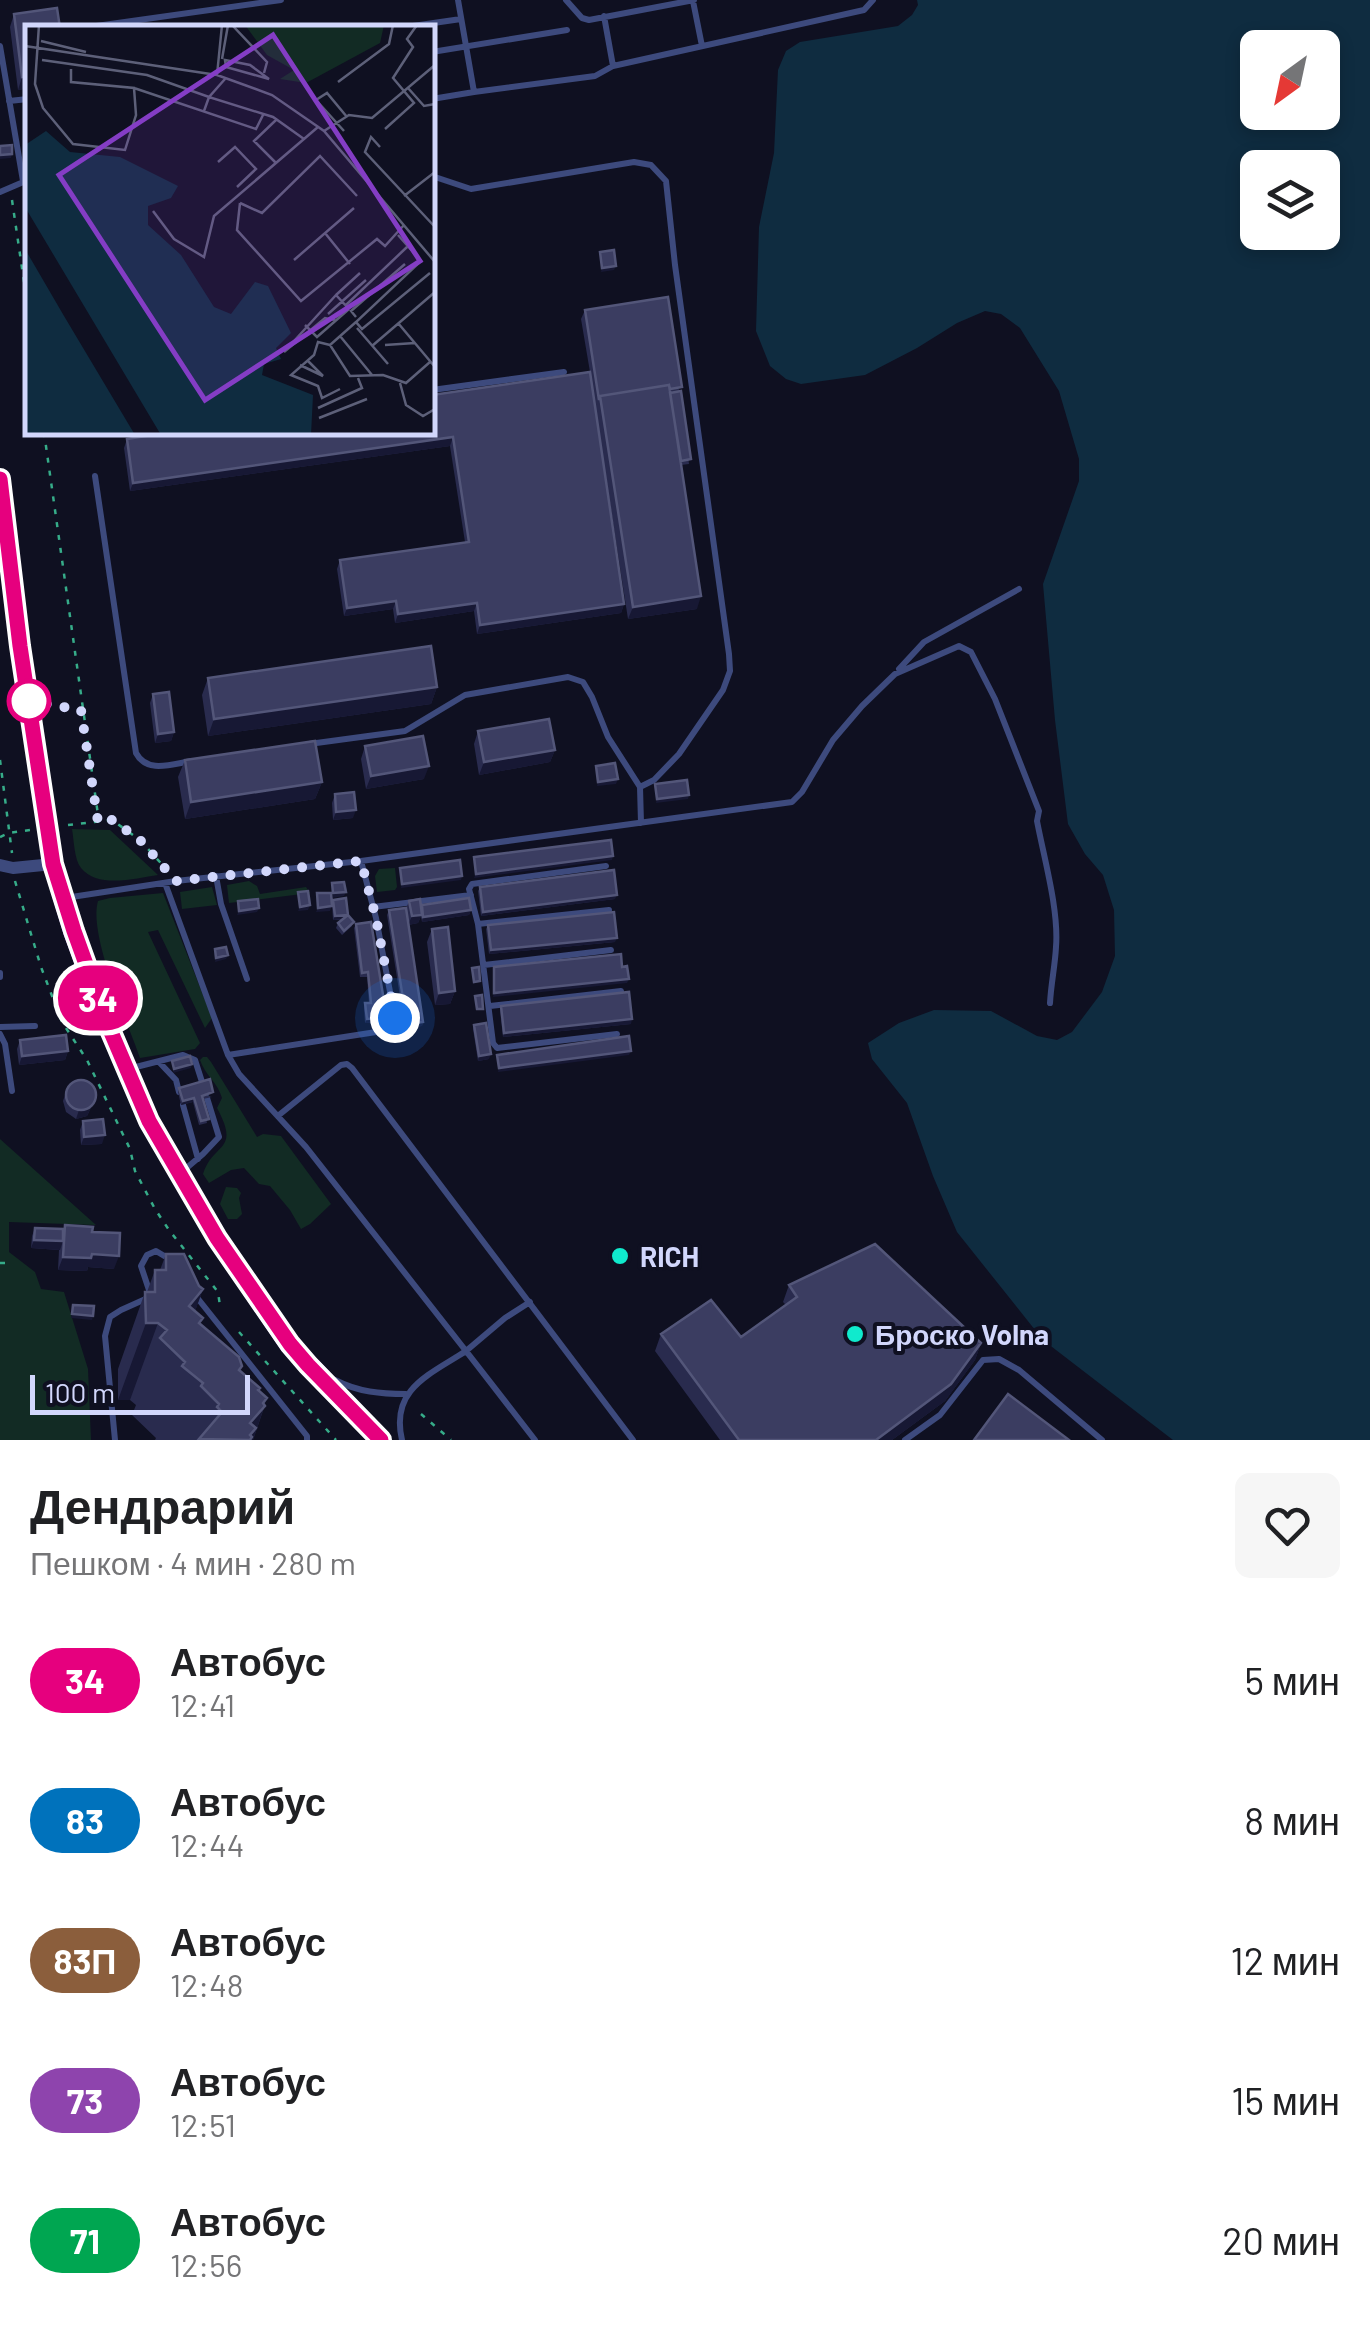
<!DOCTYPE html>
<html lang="ru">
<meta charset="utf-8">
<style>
:root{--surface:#fff;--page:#f6f6f6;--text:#202124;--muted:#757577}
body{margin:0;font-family:Barlow,sans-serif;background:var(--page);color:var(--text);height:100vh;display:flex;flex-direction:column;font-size:38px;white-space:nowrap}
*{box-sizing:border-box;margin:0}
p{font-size:32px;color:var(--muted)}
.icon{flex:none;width:55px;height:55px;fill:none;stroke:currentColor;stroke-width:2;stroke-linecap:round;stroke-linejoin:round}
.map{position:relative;height:1440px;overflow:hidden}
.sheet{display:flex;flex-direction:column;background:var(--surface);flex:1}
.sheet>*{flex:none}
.badge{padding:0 20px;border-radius:32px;font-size:35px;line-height:65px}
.needle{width:65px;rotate:213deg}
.controls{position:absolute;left:1240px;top:30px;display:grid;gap:20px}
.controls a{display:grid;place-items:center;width:100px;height:100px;border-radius:15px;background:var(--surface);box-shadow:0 5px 15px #0003;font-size:50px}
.scale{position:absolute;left:30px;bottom:25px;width:220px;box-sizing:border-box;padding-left:10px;border:5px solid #d2d7fc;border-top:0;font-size:28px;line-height:35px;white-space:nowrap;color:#d2d7fc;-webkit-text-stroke:8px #0f1021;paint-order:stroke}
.you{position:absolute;width:50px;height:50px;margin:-25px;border:8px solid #fff;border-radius:50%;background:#1a73e8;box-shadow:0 0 0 15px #1a73e833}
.map>.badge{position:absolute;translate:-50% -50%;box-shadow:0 0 0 5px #fff}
.round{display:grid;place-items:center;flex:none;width:105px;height:105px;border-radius:15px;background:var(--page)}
.head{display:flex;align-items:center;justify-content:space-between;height:170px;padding:0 30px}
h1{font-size:48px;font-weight:700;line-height:75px}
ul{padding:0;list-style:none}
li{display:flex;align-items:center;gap:30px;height:140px;padding:0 30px}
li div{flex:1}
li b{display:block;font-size:38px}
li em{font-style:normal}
li .badge{min-width:110px;font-weight:700;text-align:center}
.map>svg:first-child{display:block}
.green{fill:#122b24}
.water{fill:#0f2c40;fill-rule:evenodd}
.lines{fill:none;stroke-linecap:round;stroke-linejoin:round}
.path{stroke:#36ac89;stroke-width:2.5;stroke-dasharray:5 8;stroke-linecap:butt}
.lane{stroke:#3d4a7d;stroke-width:6}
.street{stroke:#3d4a7d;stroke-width:12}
.primary{stroke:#9a61f4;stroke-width:20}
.wall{fill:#292b4e}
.shaded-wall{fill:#171834}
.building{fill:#3b3d61;stroke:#535679;stroke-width:2.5}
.line-casing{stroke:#fff;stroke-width:22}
.line{stroke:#e6007e;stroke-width:15}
.walk{stroke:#d2d7fc;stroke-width:10;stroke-dasharray:0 18}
.stop-dot{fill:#fff;stroke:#e6007e;stroke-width:5}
.poi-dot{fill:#10eacd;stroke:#0f1021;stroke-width:4}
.labels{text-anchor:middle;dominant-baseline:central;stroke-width:8;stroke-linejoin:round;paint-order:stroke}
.poi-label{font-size:28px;font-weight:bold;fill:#d2d7fc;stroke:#0f1021;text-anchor:start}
.inset-road{fill:none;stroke:#5d6079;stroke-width:2.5}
.view{fill:#843dc5;fill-opacity:0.15;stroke:#843dc5;stroke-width:5}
.inset-edge{fill:none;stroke:#d2d7fc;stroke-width:5}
</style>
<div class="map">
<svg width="1370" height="1440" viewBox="0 0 1370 1440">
<rect width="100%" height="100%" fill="#0f1021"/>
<path class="green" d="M72,829L110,830L158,875C136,878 98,889 81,868C74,859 74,840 72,829Z
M395,868L397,887L395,890L377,892L375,876L379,869Z
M249,881L257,886L260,894L306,887L310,893L229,903L227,885Z
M212,887L217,905L182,909L180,892Z
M163,893L212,1018L205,1028L158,930L148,932L200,1043L195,1049L140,1058C128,1023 88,935 98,901L110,898Z
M203,1057H207L211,1062L257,1137L263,1134L281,1136L331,1204L310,1224L301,1229L290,1210L270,1186L259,1184L244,1168L231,1170L209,1183L203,1174C213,1142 241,1152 217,1108L222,1098C218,1083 205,1075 200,1060Z
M0,1139L96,1225L9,1222V1252L35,1272L41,1289L64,1292L88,1369L91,1440H0Z
M226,1187L237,1188L241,1193L239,1198L242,1214L237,1219H228L220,1204Z"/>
<path class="water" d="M917,0H1370V1440H1173L1043,1340L957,1232L933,1176L907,1103L872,1059L868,1043L899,1023L934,1010L991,1011L1037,1036L1057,1040L1072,1032L1102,992L1115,956L1114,910L1103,875L1085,854L1068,824L1055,720L1043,584L1079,481V459L1059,391L1020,328L1001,314L985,311L957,323L917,348L865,375L801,384L786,379L770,366L756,331L759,227L774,153L778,70L786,51L800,42L898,26L912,15L918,5ZM1258,48H1322V112H1258ZM1258,168H1322V232H1258Z"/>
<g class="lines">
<path class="path" d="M12,200L28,309
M44,432L99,822
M0,760L12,853
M68,825L112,820L140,840L167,870
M0,837L9,833L30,830
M15,881L41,967L62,1022L87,1060L130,1149L135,1171L155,1209L169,1230L218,1292L220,1306
M0,1263H6
M239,1332L336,1440
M421,1414L451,1440"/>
<path class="lane" d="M458,0L474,92L595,76L613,66L864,10L873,0
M566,0L582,18L589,20L694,0
M693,1L702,46
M604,16L613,66
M82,28L281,0
M399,28L461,19
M0,46L23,181
M432,52L567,30
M432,99L474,92
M9,101L28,99
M432,176L471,189L634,162L651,165L666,181L675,265L729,654L730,671L723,690L679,754L654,780L640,787
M0,192L28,180
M432,390L564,372
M95,476L136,753C147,774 172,764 192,761
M899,669L924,642L1019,589
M309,744L405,731L465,695L568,677L583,682L592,697L608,737L640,787L641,823
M606,866L472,884L469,889L478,924L493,1043L497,1048L617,1034
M216,876L221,904L247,979
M165,883L228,1055L239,1074L306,1147L466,1351L505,1318L530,1302
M65,898L176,881L361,861L792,802L802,792L833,740L862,706L895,674L959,646L971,652L995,699L1039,811L1037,821C1044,858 1059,910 1056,947C1055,966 1051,984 1050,1003
M373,907L471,895
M478,924L609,910
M484,965L611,950
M0,973V977
M490,1006L621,991
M0,1027L35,1026
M0,1034L5,1044L12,1091
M228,1055L389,1030L394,1025L395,1018L376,918L361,861
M159,1062L176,1080L179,1092
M132,1068L183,1055L195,1060L203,1085
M183,1105L198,1159
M279,1115L341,1065L347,1064L352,1068L633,1440
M183,1171L203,1154L219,1137L207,1098
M195,1295L307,1436V1440
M151,1296L141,1266L147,1255L156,1251L171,1260
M335,1380C358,1392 381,1394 406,1394
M115,1440L105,1336L110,1317L121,1310L150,1297
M402,1440C390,1389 429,1375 466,1351L535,1440
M905,1440L940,1415L983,1360L999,1359L1019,1370L1102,1440"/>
<path class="street" d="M0,865L13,868L53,864"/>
<path class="primary" d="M0,480L20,646L53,864L73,931L108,1025L149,1121L217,1238L289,1344L381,1440"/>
</g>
<path class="wall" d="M14,14L28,88L18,90L10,27Z
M585,310L681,391L689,464L681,465L697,609L628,619L594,400L624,604L621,613L477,634L474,611L395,623L393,609L344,616L337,569L340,560L465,542L450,446L130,491L124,448L127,439L590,372L581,319Z
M208,678L437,687L431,704L208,736L202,695Z
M153,694L174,732L171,741L155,743L150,703Z
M478,731L555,750L550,762L479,775L474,744Z
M365,746L424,779L366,789L361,759Z
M185,760L322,782L315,799L185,819L178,777Z
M335,794L353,818L333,820L332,803Z
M480,887L615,899L481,916L478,891Z
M333,900L348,915L352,926L342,935L336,928L338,923L342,920H333L332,904Z
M409,901L421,908L471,910L469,915L422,922L421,916L418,923L408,925L423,1022L422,1026L405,1028L387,915L389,910L406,909Z
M356,924L382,1005L380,1006L381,1018L380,1022L365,1023L364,1008L365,1003H369L367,977H360L354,928Z
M488,925L615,942L489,954L486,929Z
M432,929L455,991L450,1004L435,1005L427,942Z
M501,1006L631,1024L503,1037L500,1010Z
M474,1025L489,1059L478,1061L473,1029Z
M20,1040L68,1051L65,1060L19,1065L17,1049Z
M179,1088L212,1097L203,1099L207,1123L199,1125L193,1102L181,1105L178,1092Z
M66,1092L96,1097L87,1116L76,1119L66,1112L63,1101Z
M83,1121L102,1144L81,1145L80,1130Z
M65,1225L92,1232L114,1269L88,1267L87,1271L58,1270L59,1250L31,1248L32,1236L35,1228L63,1230Z
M166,1254L203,1289L195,1311L201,1325L259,1391L265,1405L253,1440H155L156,1438L132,1415L136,1405L130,1400H118V1369L145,1292H147L155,1270H160Z
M789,1285L981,1343L975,1360L945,1401L892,1440H720L655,1351L661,1334L741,1337L786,1305L783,1302Z"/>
<path class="shaded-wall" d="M28,76V88L18,90L22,77Z
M12,154L11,158L0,159V155Z
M616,266L614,270L601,272L602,268Z
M453,437L450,446L130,491L133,483Z
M701,596L697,609L628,619L633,607Z
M396,601L393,609L344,616L347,608Z
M477,603L474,611L395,623L398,614Z
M624,604L621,613L477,634L480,625Z
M437,687L431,704L208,736L214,719Z
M174,732L171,741L155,743L158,734Z
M555,750L550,762L479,775L484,762Z
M429,766L424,779L366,789L371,776Z
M618,779L616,784L597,786L598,782Z
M322,782L315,799L185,819L191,802Z
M689,795L688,799L656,803L657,799Z
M356,810L353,818L333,820L336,812Z
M613,856L612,860L474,878L476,874Z
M462,876L461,880L401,888L402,884Z
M346,892L344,896L332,898L333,893Z
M617,895L615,899L481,916L483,912Z
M310,905L308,910L298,911L300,907Z
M332,906L330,911L316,912L318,908Z
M259,908L257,912L237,915L239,911Z
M471,910L469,915L422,922L423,917Z
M348,915L346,919L333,920L335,916Z
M422,915L418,923L408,925L412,916Z
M617,938L615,942L489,954L491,950Z
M228,955L226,959L215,962L216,958Z
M629,979L627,983L493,997L494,993Z
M455,991L450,1004L435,1005L439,993Z
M381,1018L380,1022L365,1023L367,1019Z
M632,1019L631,1024L503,1037L504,1033Z
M423,1022L422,1026L405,1028L407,1024Z
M68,1051L65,1060L19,1065L22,1056Z
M631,1051L629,1055L498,1072L499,1068Z
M491,1054L489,1059L478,1061L479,1056Z
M192,1064L191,1068L173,1073L174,1069Z
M96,1097L87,1116L76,1119L79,1110Z
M194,1098L193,1102L181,1105L183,1101Z
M105,1135L102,1144L81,1145L84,1137Z
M34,1240L63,1241L60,1250L31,1248Z
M92,1254L119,1256L114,1269L88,1267L87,1271L58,1270L63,1257Z
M203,1289L179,1356L189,1306Z
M72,1314L93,1316L92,1320L71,1318Z
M146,1323H158L130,1400H118Z
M981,1343L975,1360L945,1401L892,1440H876Z
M267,1398L253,1440H244L250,1423Z"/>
<path class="building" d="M57,8L60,28H28V76L22,77L14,14Z
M12,145V154L0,155V146Z
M614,250L616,266L602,268L600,252Z
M668,297L682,387L670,389L669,385L600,396L599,400L585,310Z
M590,372L624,604L480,625L477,603L398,614L396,601L347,608L340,560L469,542L453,437L133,483L127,439L171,432H432V395Z
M669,385L701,596L633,607L600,396Z
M681,391L691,459L681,461L670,393Z
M431,646L437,687L214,719L208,678Z
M169,692L174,732L158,734L153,694Z
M549,719L555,750L484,762L478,731Z
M423,736L429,766L371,776L365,746Z
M315,741L322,782L191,802L185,760Z
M615,763L618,779L598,782L596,766Z
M687,780L689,795L657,799L655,784Z
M354,792L356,810L336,812L335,794Z
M611,840L613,856L476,874L474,857Z
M460,860L462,876L402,884L400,868Z
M614,870L617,895L483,912L480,887Z
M344,882L346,892L333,893L332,883Z
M308,891L310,905L300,907L298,892Z
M317,893H331L332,906L318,908Z
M346,898L348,915L335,916L333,900Z
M469,898L471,910L423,917L422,905Z
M258,899L259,908L239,911L238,901Z
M420,899L422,915L412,916L409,901Z
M406,908L423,1022L407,1024L389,910Z
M614,912L617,938L491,950L488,925Z
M348,915L354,922L344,931L338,923Z
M371,922L384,1001L380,1002L381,1018L367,1019L365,1003H371L368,972L362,973L356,924Z
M448,927L455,991L439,993L432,929Z
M226,947L228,955L216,958L215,949Z
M621,954L622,967L627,966L629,979L494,993V967Z
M479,967L480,981L474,982L472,968Z
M629,992L632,1019L504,1033L501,1006Z
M482,995L483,1009H477L475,996Z
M486,1023L491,1054L479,1056L474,1025Z
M66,1035L68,1051L22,1056L20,1040Z
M629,1036L631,1051L499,1068L497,1055Z
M190,1056L192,1064L174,1069L172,1061Z
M210,1079L213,1092L202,1096L209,1119L201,1121L194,1098L183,1101L179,1088Z
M66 1095a15 15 0 1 1 30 0a15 15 0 1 1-30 0Z
M103,1119L105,1135L84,1137L83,1121Z
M65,1225L93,1227L92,1232L120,1233L119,1256L92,1254L91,1258L63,1257Z
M35,1228L63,1229V1241L34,1240Z
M875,1244L981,1343L951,1384L876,1440H739L661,1334L711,1300L741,1337L797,1297L789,1285Z
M166,1254H184L199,1286L203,1289L189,1306L203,1318L199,1323L239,1357L242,1366L239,1370L260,1388L258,1390L267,1398L263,1403L265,1406L250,1423L256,1428L250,1435L252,1437L250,1440L199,1439L222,1412L217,1407L219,1404L201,1386L203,1383L182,1366L185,1362L160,1338L167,1330L158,1323H146L145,1292H155V1270H166Z
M73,1305L94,1306L93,1316L72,1314Z
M1008,1394L1069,1440H974Z"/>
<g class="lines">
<defs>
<path id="line" d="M0,479L20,646L53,864L74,931L108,1025L149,1121L217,1238L290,1344L308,1365L381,1440"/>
</defs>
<use href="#line" class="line-casing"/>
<use href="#line" class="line"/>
<path class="walk" d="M29,701L81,710L98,822L112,820L140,840L176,881L361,861L376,918L395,1018"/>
</g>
<circle class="stop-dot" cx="29" cy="701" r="20"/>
<g class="poi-dot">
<circle cx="620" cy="1256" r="10"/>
<circle cx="855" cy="1334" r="10"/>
</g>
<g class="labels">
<g class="poi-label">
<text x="640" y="1256">RICH</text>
<text x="875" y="1334">Броско Volna</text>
</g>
</g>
<g transform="translate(25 25)">
<rect width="410" height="410" fill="#0f1021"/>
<path d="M220,0H359L355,18L281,58L255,54L269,45L242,30Z" fill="#122b24"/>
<path d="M21,106L45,127L95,132L153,161L146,173L123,181V200L156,230L189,282L206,289L230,257L243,261L266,308L251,323L256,334L239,339L237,350L288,370L286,410H136L0,182V120ZM0,224L39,291L110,410H0Z" fill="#0f2c40"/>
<path class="inset-road" d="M14,0L10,59L18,83L48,119L100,125L111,90L109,63L46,57V44M207,0L242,37L239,48M16,16L61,27M0,21L192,50L247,70L299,106L410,237M197,34L203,0M17,35L122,50L184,72L200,54M200,35L225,40L244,54L201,42ZM192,50L197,0M313,57L364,19L368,0M109,63L231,104L238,90M383,63L399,81L410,79M179,86L184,72L248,92L279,114M360,104L389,78L368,53L388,22L382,14L392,0M299,106L324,90L347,93L410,40M319,106L291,75L302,68L322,92M355,122L346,112L340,127L410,202M193,137L210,122L231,144L212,162M251,138L229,116L251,95M379,171L410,147M215,178L212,205L276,276L352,214L360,221L379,200M215,178L237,188L295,131L332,171M128,186L149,214L179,232L189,191L293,102M300,208L325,239M373,210L396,236L331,297L337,304L405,248M269,235L329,183M311,270L335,248M321,280L382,222M303,289L341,255M331,292L326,286L380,239M310,295L300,293L259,327L311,270L323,283M331,297L305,320L325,351L358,350L381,358L405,337M373,298L410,342M280,300L292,312L324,284M332,303L363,339M315,311L347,350M305,320L293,317L289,330L266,350L293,361L297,373L315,364M360,320L390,318M347,321L410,267M275,340L298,351L283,336M375,358L381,380L398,391L410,384M293,383L337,363L333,353M294,393L342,374"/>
<path class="view" d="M248,10L395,236L180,375L34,150Z"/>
<rect width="410" height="410" class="inset-edge"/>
</g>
</svg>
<div class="controls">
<a><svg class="needle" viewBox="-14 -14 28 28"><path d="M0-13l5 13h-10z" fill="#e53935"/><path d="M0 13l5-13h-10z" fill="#757577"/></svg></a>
<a><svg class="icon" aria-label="layers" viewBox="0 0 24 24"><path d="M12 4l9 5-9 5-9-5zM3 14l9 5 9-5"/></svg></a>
</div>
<div class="scale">100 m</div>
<div class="you" style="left:395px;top:1018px"></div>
<b class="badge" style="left:98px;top:998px;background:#e6007e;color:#fff">34</b>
</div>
<section class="sheet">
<div class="head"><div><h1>Дендрарий</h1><p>Пешком · 4 мин · 280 m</p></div><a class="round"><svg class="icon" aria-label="heart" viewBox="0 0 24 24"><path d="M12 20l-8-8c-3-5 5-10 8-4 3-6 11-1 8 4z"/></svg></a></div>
<ul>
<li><span class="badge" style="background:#e6007e;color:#fff">34</span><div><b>Автобус</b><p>12:41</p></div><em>5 мин</em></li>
<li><span class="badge" style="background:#0072bc;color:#fff">83</span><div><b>Автобус</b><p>12:44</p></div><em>8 мин</em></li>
<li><span class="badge" style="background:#8b5e3c;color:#fff">83П</span><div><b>Автобус</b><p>12:48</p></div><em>12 мин</em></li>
<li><span class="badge" style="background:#8e44ad;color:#fff">73</span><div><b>Автобус</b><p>12:51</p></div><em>15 мин</em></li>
<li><span class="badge" style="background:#00a651;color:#fff">71</span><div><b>Автобус</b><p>12:56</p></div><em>20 мин</em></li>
</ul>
</section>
